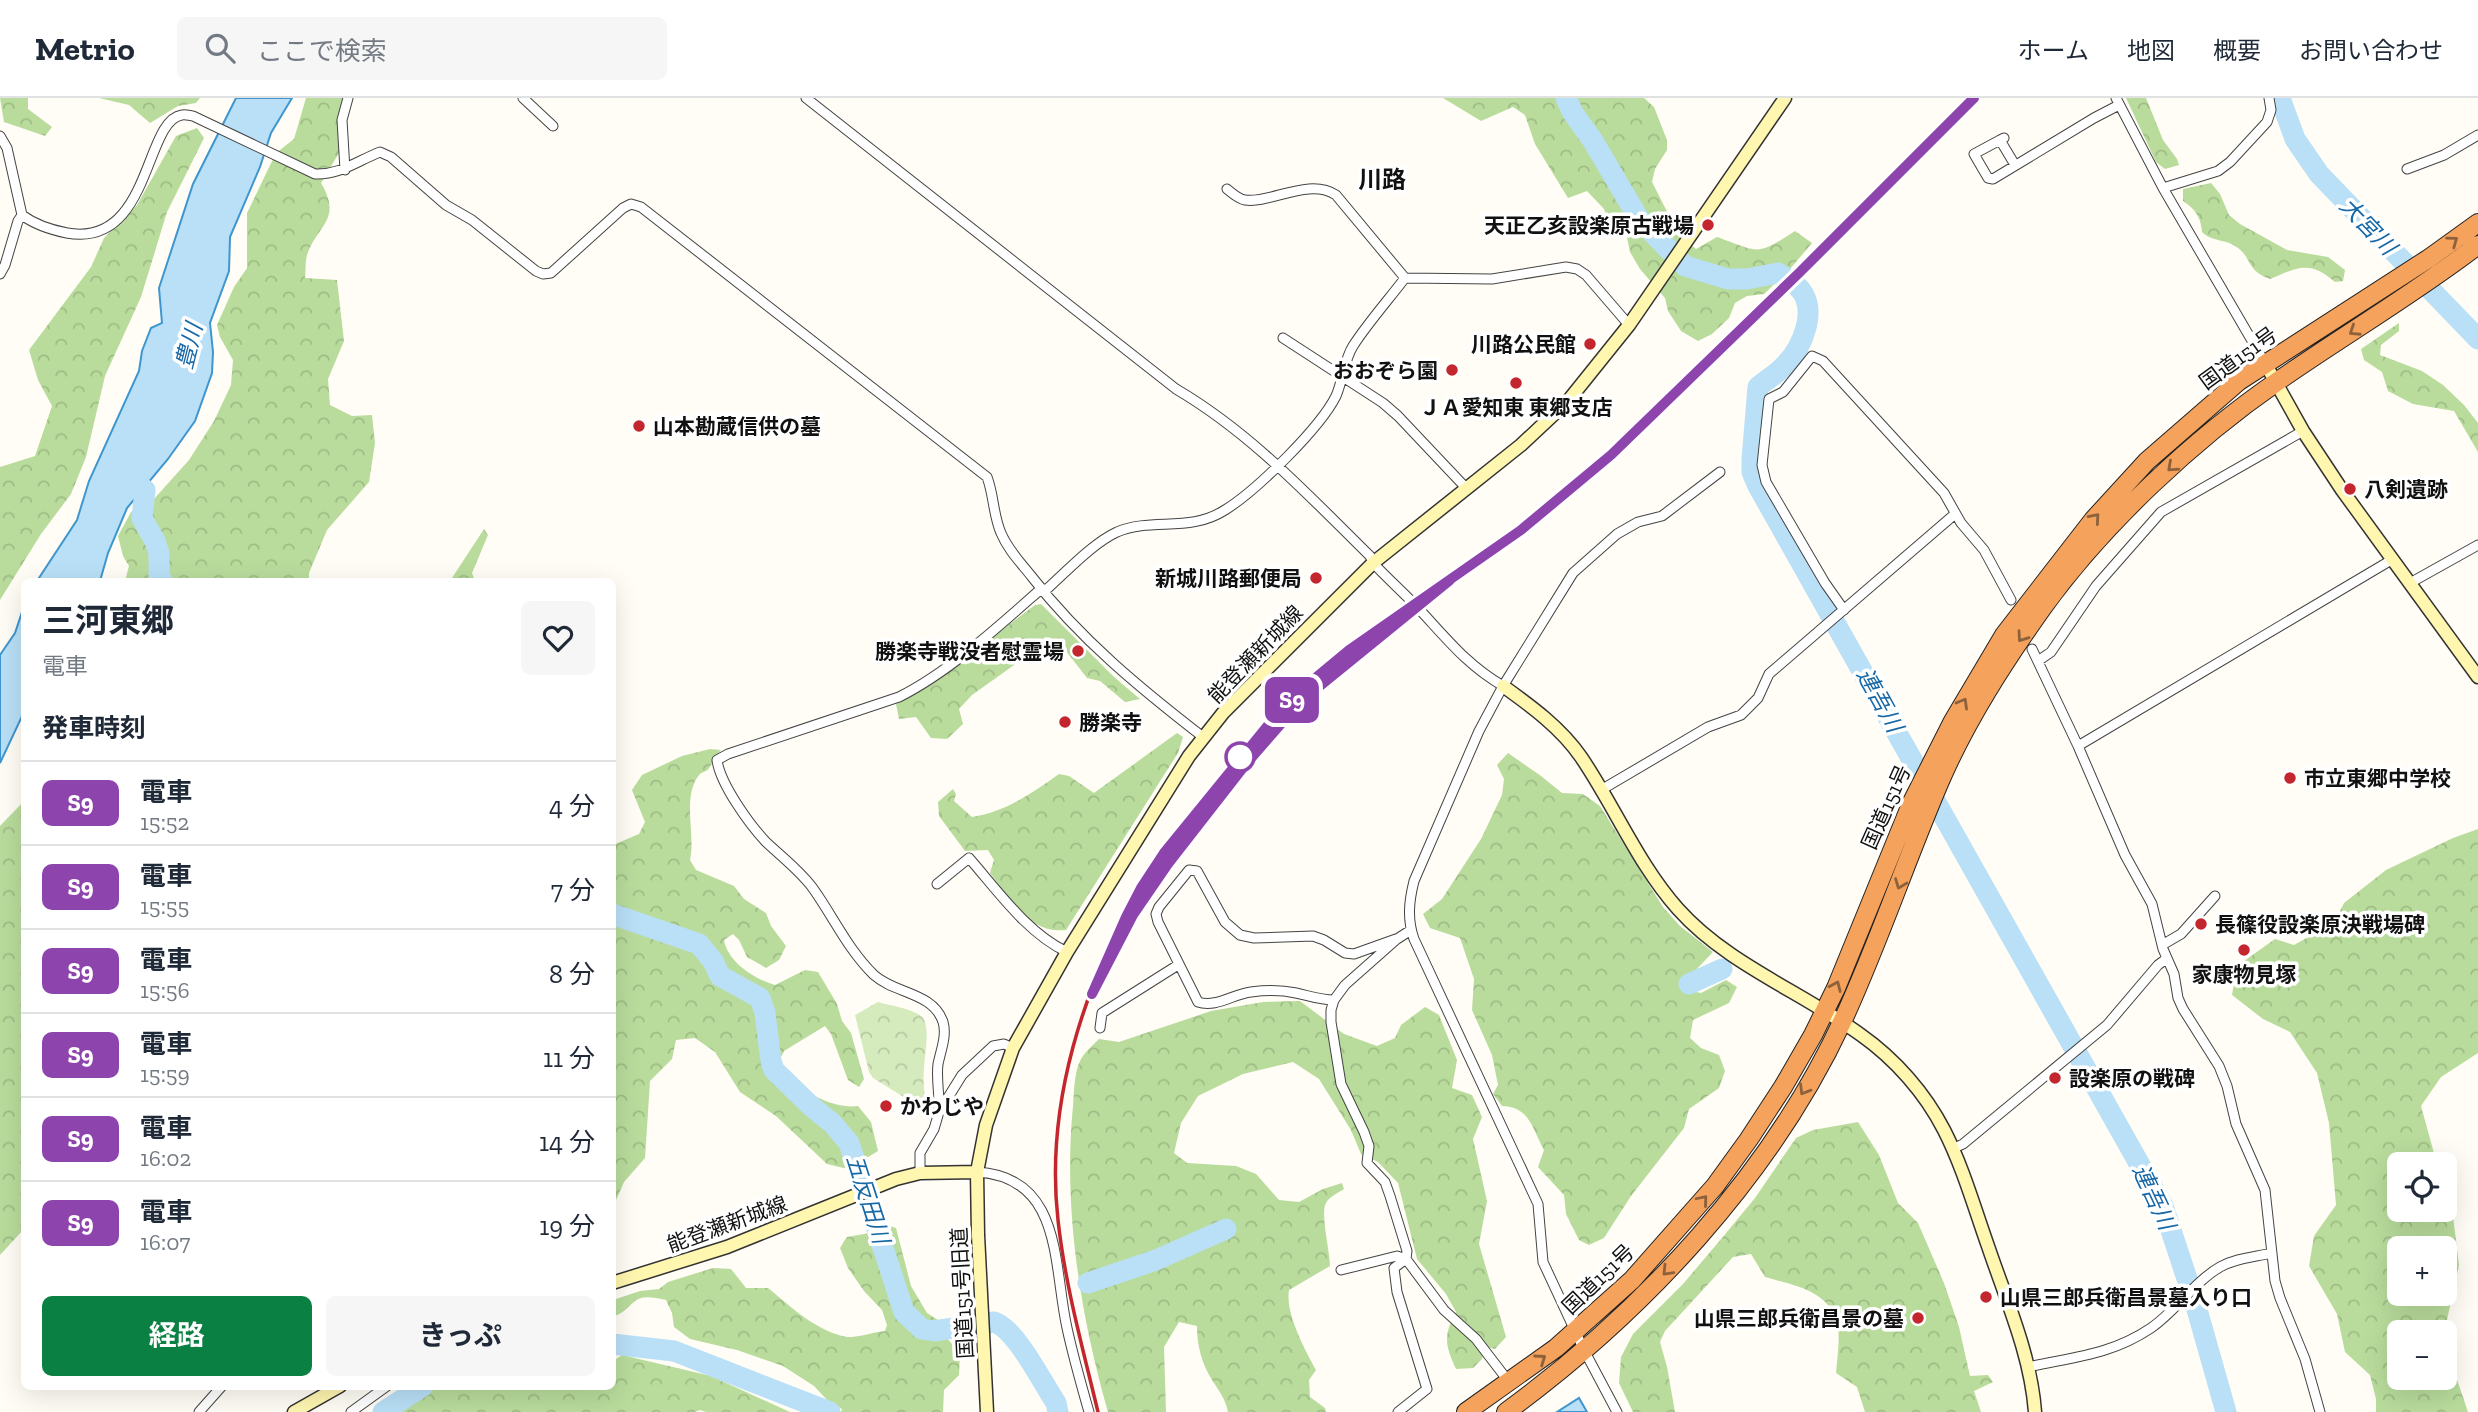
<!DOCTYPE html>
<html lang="ja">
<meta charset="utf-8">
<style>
:root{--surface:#fff;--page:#f6f6f7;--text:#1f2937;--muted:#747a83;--line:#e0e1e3;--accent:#0b8043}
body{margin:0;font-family:"Zilla Slab","Noto Sans JP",serif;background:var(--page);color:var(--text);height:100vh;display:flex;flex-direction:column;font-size:26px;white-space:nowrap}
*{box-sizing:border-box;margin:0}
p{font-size:23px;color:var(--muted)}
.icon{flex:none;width:38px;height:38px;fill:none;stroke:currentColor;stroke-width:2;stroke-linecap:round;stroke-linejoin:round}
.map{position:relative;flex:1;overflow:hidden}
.panel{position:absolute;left:21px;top:480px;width:595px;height:812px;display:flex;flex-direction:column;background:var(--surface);border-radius:10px;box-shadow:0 7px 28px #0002}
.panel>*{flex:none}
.badge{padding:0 14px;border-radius:10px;font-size:24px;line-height:46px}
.buttons{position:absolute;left:2387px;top:1054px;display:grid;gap:14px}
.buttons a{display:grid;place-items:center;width:70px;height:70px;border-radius:10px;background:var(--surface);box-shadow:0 7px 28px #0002;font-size:35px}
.map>.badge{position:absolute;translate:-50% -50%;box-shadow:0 0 0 4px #fff}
h2{padding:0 21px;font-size:26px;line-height:63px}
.round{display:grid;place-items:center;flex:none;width:74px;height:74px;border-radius:10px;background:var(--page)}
.overview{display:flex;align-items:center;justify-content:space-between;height:119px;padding:0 21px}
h1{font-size:33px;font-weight:700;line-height:52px}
.primary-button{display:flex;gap:14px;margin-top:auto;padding:14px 21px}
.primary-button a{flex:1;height:80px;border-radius:10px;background:var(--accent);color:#fff;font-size:28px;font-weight:700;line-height:80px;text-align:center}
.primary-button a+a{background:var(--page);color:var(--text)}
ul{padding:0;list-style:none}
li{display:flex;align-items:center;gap:21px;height:84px;padding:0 21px;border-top:2px solid var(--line)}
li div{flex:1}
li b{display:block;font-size:26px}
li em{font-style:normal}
li .badge{min-width:77px;font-weight:700;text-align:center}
header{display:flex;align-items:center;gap:42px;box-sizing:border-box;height:98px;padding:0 35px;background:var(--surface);border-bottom:2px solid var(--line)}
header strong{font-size:33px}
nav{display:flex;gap:38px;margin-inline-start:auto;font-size:24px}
.search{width:490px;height:63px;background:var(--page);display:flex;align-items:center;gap:18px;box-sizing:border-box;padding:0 24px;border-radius:10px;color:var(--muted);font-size:26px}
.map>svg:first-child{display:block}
.forest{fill:url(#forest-crowns);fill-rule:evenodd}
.park{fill:url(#park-crowns)}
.water{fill:#b9e0f7;stroke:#3f96cf;stroke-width:2}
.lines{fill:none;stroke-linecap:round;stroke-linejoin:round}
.river{stroke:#b9e0f7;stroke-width:21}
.street-casing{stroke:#444;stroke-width:11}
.secondary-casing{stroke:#333;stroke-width:15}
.highway-casing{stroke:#222;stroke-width:20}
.street{stroke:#fff;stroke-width:9}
.secondary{stroke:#fff6b0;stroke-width:12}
.highway{stroke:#f5a25d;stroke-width:18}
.rail{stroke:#c4262e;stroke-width:3.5}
.oneway{stroke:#8e613b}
.line-casing{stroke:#fff;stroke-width:16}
.line{stroke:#8e44ad;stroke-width:10}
.poi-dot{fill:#c4262e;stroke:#fff;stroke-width:2.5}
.stop-dot{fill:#fff;stroke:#8e44ad;stroke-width:3.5}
.labels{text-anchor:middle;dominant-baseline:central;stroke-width:7;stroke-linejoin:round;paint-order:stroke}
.poi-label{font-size:21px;font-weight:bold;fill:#111;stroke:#fff;text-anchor:start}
.street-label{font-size:21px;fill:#111;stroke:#fff}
.water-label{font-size:23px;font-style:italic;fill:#1768a6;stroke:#fff}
.quarter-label{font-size:24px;font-weight:bold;fill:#111;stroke:#fff}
</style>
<header>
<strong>Metrio</strong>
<div class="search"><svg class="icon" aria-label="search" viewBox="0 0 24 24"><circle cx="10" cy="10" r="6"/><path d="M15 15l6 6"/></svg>ここで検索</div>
<nav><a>ホーム</a><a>地図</a><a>概要</a><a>お問い合わせ</a></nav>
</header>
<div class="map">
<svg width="2478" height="1314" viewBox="0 0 2478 1314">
<defs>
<pattern id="forest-crowns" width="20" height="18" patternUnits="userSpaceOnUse" patternTransform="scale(1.75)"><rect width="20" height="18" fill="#b9dc9c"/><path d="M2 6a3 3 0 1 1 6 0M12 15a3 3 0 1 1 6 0" fill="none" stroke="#9ebc85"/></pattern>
<pattern id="park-crowns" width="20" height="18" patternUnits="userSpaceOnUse" patternTransform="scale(1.75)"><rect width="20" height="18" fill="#d5ebbd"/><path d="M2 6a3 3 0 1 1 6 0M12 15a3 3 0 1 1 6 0" fill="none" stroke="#b6c8a1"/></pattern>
</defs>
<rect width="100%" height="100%" fill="#fffdf5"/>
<path class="forest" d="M0,0H28V11L52,29L45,38L4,24Z
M99,0H200L196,5L178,8L150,25L129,7Z
M306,0H343L339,20V55L321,85C343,122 317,127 307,157C305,164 306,173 305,180L337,182L344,243L328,281L330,307L352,318L372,317L375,345L369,384L327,432L309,475V483H125L129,468L123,458L118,438L131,414L154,401L189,362L214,323L231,287L233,262L220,239L217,227L234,189L247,170V115L276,55L294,41Z
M1443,0H1644L1654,9L1667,42V52L1655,71L1652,84L1679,137L1696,151L1717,139C1760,154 1755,159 1795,133L1812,145L1790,171L1764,196L1747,198L1735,205L1729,220L1712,236L1698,243L1681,233L1668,213L1665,200L1640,171L1630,154L1625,130L1608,121L1604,111L1587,93L1568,100L1535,46L1525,17L1513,9L1481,23Z
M2126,0H2146L2163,42L2177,61L2179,67L2165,71L2156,64Z
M197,30L204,40L167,114L141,199L105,278L86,359L71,396L41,436L0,502V369L35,358L52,308L38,282L29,252L91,169L104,140L137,107L176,38Z
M2211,85L2220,96L2229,117L2240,126L2287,152L2328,159L2345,172L2343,183L2335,184C2310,162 2298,169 2270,181C2246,172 2253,162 2238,150C2225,140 2214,145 2202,134C2201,119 2195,111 2183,103V91Z
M2399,225V233L2381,247L2380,257L2422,273L2443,287L2464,307L2478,325V354L2454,313L2413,306L2388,293L2382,274L2364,262L2361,251Z
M484,431L488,437L472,475L475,483H450Z
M1041,506L1114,579L1140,601L1125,604L1100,583L1087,580L1066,553L1048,543L972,597L959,611L963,626L947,641L931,640L916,619L899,621L896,606L921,592L1035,507Z
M1177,635L1183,639L1178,655L1066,832C1029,836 1010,801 990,775L994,762L988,752L965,753L939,718L938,704L953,691L956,696L954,703L972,719C1006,714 1032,695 1059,676L1069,678L1094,695Z
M710,651L721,652C715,658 714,664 709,670C708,673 702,674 700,676C681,697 696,737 690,762L696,772L734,788L744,801L766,815L771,828L786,848L779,862L766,870L747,859L739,842L733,836L724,842C728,864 754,881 775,887L805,872L818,874L837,906L842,923L851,935L864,981L859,989L848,982L831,936L825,928L784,953L779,963C783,969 787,977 792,982C807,997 837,1011 858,1008L871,1024L878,1053L848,1071L827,1066L776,1018L740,994L715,954L695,940L676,942L672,961L650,983L645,1060L624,1084L613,1109V747L639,736L645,724L632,692L642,677L682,658Z
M1508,655L1541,678L1562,695L1583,696L1600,708L1663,809L1680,828L1713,854L1691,877L1687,892L1701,895L1726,882L1737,889L1729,905L1693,922L1690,940L1701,950L1719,957L1725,973L1719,990L1689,1011L1684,1030L1631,1098L1604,1140L1589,1147L1579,1142L1566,1116L1564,1097L1538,1069L1544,1052C1532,1030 1530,1009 1502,1008L1493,996L1498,987L1492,957L1472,912L1474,881L1460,840L1430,830L1423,816L1442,801L1481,741L1502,697L1504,681L1497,667Z
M24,703V1131L0,1157V728Z
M2478,731V955L2441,979L2421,1008L2437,1066H2399V1111H2445V1091L2453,1118L2459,1167L2447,1222L2448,1255L2468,1314H2376V1301L2370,1277L2345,1254L2337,1216L2309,1168L2314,1138L2336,1107L2329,1025L2317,975L2290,934L2263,921L2232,897L2237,868L2275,841L2294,847L2334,825L2344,805L2386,772L2453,740ZM2399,1150H2445V1195H2399ZM2399,1234H2445V1279H2399Z
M1300,903L1344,936L1377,948L1395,940L1401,927L1425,909L1439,917L1457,962L1452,990L1472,997L1482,1019L1473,1041L1487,1103L1479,1146L1506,1239L1495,1251L1486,1249L1482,1261L1473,1270L1456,1271C1445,1247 1443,1238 1456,1214L1446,1196L1417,1161L1398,1085L1378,1064L1361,1056L1351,1032L1319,981L1293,964L1243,976L1198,998L1181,1025L1174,1055L1187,1065L1236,1068L1256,1076L1279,1102L1299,1104L1323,1091L1342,1085L1344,1091C1338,1095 1329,1099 1326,1105C1320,1115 1330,1153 1330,1168L1289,1192C1285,1215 1305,1252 1316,1272L1309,1282L1310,1299L1325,1310L1326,1314H1228C1225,1297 1214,1288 1207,1273C1200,1258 1197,1244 1197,1228L1179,1224L1164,1249L1166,1314H1108C1080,1216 1063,1110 1073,1008C1074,995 1074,973 1081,961C1085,954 1093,947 1099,941L1119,944L1211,913L1263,904Z
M1858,1024L1879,1057L1898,1105L1918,1125L1944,1185L1959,1229L1970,1278L1988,1277L1993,1284L1974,1293L1981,1314H1865L1857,1289L1836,1275C1837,1261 1840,1244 1838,1230C1832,1193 1796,1188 1765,1179L1751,1156L1733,1159L1665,1233L1660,1244L1667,1269L1675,1314H1633L1619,1285L1621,1259L1633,1236L1683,1186L1722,1140L1755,1100L1796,1040L1813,1032Z
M890,1128L896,1130L911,1188L927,1215L944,1226L945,1238L960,1255L959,1277L944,1292L943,1314H841L842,1311L828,1303L814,1288L783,1268L737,1252L690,1241L674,1229L672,1215L666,1202C627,1193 639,1209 613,1219V1202L640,1193L659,1191L668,1184L713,1170L731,1171L746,1190H768C791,1209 816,1233 847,1239C855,1240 875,1234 885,1233L887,1227L882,1212L864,1193L848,1170L840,1150L847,1139L864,1136Z
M622,1257L711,1278L790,1314H706L700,1312L695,1314H393L440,1288H612L613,1263Z"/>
<path class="park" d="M878,904C891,908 910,910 921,918C936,931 915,979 928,1005L923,1011L873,980L869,974L855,917Z"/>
<path class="water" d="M236,0H292L271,35L260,69L230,139L229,173L210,225L213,254L212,275L195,323L168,361L127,410L108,455L100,483H37L77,422L89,383L139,273L142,253L151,230L162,225L159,190L193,86Z
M24,508V614L0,665V557L15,535Z
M1579,1300L1587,1314H1557Z"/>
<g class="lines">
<path class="river" d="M1566,0L1573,15L1593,43L1639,121L1685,168L1728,181H1747L1778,175C1784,179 1791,183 1797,188C1820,209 1803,249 1784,268C1777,276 1766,282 1758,289L1752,361V374L1758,388L2163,1108L2196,1208L2226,1314
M2280,0L2295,41L2319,76L2478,241
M127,377L145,392L142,420L155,443L159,455V477L162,483
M612,816L699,846L713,863L720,878L760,900L765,915L771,963L774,972L812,1009L832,1025L849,1045L904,1214L922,1231L934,1233L994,1224C1016,1231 1042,1284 1056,1305L1058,1314
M1689,886L1722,871
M1088,1185L1156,1162L1226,1131
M612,1246L674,1253L830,1314
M383,1314L423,1288"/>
<defs>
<path id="street" d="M523,0L553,28
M806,0L1176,291C1251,335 1309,398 1370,458L1373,465C1388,481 1404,495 1419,511C1447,541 1467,567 1503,588
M2116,0L2163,90L2265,265
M0,38L7,50L22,117C34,126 52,132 67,135C151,150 144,22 182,17C186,16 190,18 193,18L315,76C340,77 357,63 380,54L391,59L446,107L472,122L536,173L543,176L551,175L623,110L631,106L641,109L987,379C994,397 993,417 1001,435C1008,452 1021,465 1032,479C1080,541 1141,591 1203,639
M2004,40L2000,42L2015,67
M2000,42L1974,56L1988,80L1993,81L2094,20L2119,7
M2407,71L2444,57L2478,37
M345,72L342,22L348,0
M2163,90L2218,73L2230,64L2267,24L2271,12L2269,0
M1227,91C1232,95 1238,101 1245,102C1270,106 1309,79 1336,97L1405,180L1492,181L1566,169L1577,171L1586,177L1629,227
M0,176L5,167L18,123L22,117
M1283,240L1383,305L1398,318L1467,391
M2410,485L2478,447
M1844,512L1825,485L1766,384L1762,367L1769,301L1783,294L1812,258L1823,263L1944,395L1961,425L1984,452L2011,502
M2032,551L2078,648L2125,757L2152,806L2163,851L2174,876L2178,900L2183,911L2219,968L2227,988L2236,1026L2265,1092L2275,1183L2280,1200L2305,1261L2320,1314
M2038,563L2051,554L2096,488L2161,414L2303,333
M2078,648L2393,461
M1601,692L1708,629L1741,617L1758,600L1769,576L1955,416
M937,786L969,760C998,793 1027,835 1067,854
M2162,847L2181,836L2215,798
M1334,902C1320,902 1310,898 1296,895C1282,892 1266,892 1251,894C1233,896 1216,910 1198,904L1158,824L1156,816L1159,809L1189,772L1197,773L1225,824L1240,837L1254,840L1313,838L1324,842L1345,855L1354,856L1396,841
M1100,930L1102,915L1178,867
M939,1014C940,998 936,982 938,966C941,952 947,937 943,924C933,894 895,896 874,877C848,852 833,818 812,789C799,772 782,759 766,744C750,727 720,686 717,662L728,656L899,599C949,574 999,528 1041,491H1047C1067,473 1093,445 1117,434C1153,419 1189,435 1225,412C1257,392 1320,330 1336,298C1343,282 1344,262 1353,248C1367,226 1389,201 1405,180
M1952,1051L1963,1046L2107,927L2158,867L2166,861
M977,1074C1063,1079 1053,1167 1067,1230C1073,1258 1081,1286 1089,1314
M920,1075V1055L934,1031L939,1014L962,977L993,948L1004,946L1013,950
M1341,1172L1397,1158L1406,1161L1444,1212L1476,1241L1509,1284
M2028,1269C2073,1259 2111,1257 2151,1230C2176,1213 2194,1184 2220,1169C2236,1160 2255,1159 2272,1155
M199,1314L222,1288
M351,1314L387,1288
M1398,1314L1427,1291L1397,1194L1394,1170L1406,1161L1407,1153L1390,1098L1385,1084L1367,1065L1369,1048L1364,1034L1341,986L1331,924V912L1334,902L1345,887L1397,841L1411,832
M1617,1314L1584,1252L1543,1164L1538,1106L1414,841C1407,821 1409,803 1414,783L1479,633L1503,588L1573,475L1617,436L1638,424L1662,418L1720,374"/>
<path id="secondary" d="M2265,265L2303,333L2342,392L2478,579
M1503,588C1531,608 1561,630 1581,659C1615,709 1638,766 1678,811C1727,866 1802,894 1861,937C1895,961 1925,995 1944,1032C1963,1069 1975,1112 1989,1151C2007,1204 2031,1258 2035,1314
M612,1185L727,1149L896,1081L920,1075L977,1074
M294,1314L340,1288
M987,1314L978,1137L977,1074L986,1027L1013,950L1067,854L1189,658L1223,615L1373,465L1521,347L1568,303L1629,227L1785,0"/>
<path id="highway" d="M1466,1314L1556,1250L1632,1182L1715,1088L1749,1041L1783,989L1813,937L1836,890L1912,704L1953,623L2004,537L2093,422L2147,363L2239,283L2428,161L2478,125
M1506,1314C1643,1214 1771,1077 1843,922C1879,844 1906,762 1940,683C1967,621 2004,564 2043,509C2103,426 2194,341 2278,283C2344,237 2414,196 2478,147"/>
</defs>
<use href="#street" class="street-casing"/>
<use href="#secondary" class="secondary-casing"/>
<use href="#highway" class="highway-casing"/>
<use href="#street" class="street"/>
<use href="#secondary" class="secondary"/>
<use href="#highway" class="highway"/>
<path class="rail" d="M1098,1314C1083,1251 1065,1187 1058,1122C1045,1007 1083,887 1142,788C1164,752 1192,719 1219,686C1247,651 1275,614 1310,585C1391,513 1487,461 1570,392C1629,343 1683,288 1738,234C1817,157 1896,79 1974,0"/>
</g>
<defs><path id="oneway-chevron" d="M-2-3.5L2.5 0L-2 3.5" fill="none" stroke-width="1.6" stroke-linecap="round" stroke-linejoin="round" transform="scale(1.75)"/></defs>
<g class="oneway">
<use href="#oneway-chevron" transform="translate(2453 143) rotate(-36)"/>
<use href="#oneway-chevron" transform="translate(2354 233) rotate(147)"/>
<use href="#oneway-chevron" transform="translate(2172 369) rotate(138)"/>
<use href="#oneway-chevron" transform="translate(2095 420) rotate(-49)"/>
<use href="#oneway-chevron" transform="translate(2022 539) rotate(125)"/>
<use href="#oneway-chevron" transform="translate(1963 605) rotate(-60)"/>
<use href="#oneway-chevron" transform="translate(1900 786) rotate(111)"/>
<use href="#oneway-chevron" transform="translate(1836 888) rotate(-66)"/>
<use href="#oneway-chevron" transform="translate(1804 992) rotate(121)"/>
<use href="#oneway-chevron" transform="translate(1703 1102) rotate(-50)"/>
<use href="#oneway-chevron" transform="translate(1667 1173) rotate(134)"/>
<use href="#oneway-chevron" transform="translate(1541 1261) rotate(-35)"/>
</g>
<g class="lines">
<defs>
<path id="line" d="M1450,482L1316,591L1287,619L1246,666L1168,766L1133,817L1092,896L1126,819L1141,790L1164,755L1278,615L1308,586L1349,552L1521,432L1611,357L1799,175L1974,0"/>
</defs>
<use href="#line" class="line-casing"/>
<use href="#line" class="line"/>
</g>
<g class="poi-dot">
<circle cx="1708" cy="127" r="7"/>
<circle cx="1590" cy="246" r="7"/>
<circle cx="1452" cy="272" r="7"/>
<circle cx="1516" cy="285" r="7"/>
<circle cx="639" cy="328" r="7"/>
<circle cx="2350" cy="391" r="7"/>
<circle cx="1316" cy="480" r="7"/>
<circle cx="1078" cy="553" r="7"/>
<circle cx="1065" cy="624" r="7"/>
<circle cx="2290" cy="680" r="7"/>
<circle cx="2201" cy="826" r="7"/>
<circle cx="2244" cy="852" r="7"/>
<circle cx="2055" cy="980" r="7"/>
<circle cx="886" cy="1008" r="7"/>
<circle cx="1986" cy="1199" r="7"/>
<circle cx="1918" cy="1220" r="7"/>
</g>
<circle class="stop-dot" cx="1240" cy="659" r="14"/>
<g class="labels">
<g class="poi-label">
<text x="1694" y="127" text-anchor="end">天正乙亥設楽原古戦場</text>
<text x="1576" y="246" text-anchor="end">川路公民館</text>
<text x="1438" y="272" text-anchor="end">おおぞら園</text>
<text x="1516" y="309" text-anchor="middle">ＪＡ愛知東 東郷支店</text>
<text x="653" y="328">山本勘蔵信供の墓</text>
<text x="2364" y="391">八剣遺跡</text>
<text x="1302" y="480" text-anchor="end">新城川路郵便局</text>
<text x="1064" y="553" text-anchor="end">勝楽寺戦没者慰霊場</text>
<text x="1079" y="624">勝楽寺</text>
<text x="2304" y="680">市立東郷中学校</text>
<text x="2215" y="826">長篠役設楽原決戦場碑</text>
<text x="2244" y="876" text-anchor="middle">家康物見塚</text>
<text x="2069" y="980">設楽原の戦碑</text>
<text x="900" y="1008">かわじや</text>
<text x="2000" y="1199">山県三郎兵衛昌景墓入り口</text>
<text x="1904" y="1220" text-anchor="end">山県三郎兵衛昌景の墓</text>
</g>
<g class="street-label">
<text transform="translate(2238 260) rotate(-36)">国道151号</text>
<text transform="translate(1255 556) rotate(-46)">能登瀬新城線</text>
<text transform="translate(1886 709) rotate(-66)">国道151号</text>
<text transform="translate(727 1126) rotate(-20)">能登瀬新城線</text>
<text transform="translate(1598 1181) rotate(-44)">国道151号</text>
<text transform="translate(962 1195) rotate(-93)">国道151号旧道</text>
</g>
<g class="water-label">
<text transform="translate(2368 128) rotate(46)">大宮川</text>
<text transform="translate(189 248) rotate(-76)">豊川</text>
<text transform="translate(1880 602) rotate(61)">連吾川</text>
<text transform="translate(2154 1099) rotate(65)">連吾川</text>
<text transform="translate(868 1101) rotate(72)">五反田川</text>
</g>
<g class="quarter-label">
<text x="1382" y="81">川路</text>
</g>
</g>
</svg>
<div class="buttons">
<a><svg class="icon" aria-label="locate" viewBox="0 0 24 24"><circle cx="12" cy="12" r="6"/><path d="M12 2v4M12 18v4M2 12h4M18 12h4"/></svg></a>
<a>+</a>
<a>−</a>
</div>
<b class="badge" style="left:1292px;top:602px;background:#8e44ad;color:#fff">S9</b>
<section class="panel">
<div class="overview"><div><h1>三河東郷</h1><p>電車</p></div><a class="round"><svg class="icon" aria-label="heart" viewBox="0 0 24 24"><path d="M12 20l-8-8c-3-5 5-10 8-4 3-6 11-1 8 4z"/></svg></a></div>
<h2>発車時刻</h2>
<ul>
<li><span class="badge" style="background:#8e44ad;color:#fff">S9</span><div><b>電車</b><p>15:52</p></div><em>4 分</em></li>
<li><span class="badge" style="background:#8e44ad;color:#fff">S9</span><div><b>電車</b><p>15:55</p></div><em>7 分</em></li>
<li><span class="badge" style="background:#8e44ad;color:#fff">S9</span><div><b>電車</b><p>15:56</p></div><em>8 分</em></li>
<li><span class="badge" style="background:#8e44ad;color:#fff">S9</span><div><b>電車</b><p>15:59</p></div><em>11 分</em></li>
<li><span class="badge" style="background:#8e44ad;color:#fff">S9</span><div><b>電車</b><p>16:02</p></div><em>14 分</em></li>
<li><span class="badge" style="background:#8e44ad;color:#fff">S9</span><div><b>電車</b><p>16:07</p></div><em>19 分</em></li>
</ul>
<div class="primary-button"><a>経路</a><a>きっぷ</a></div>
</section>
</div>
